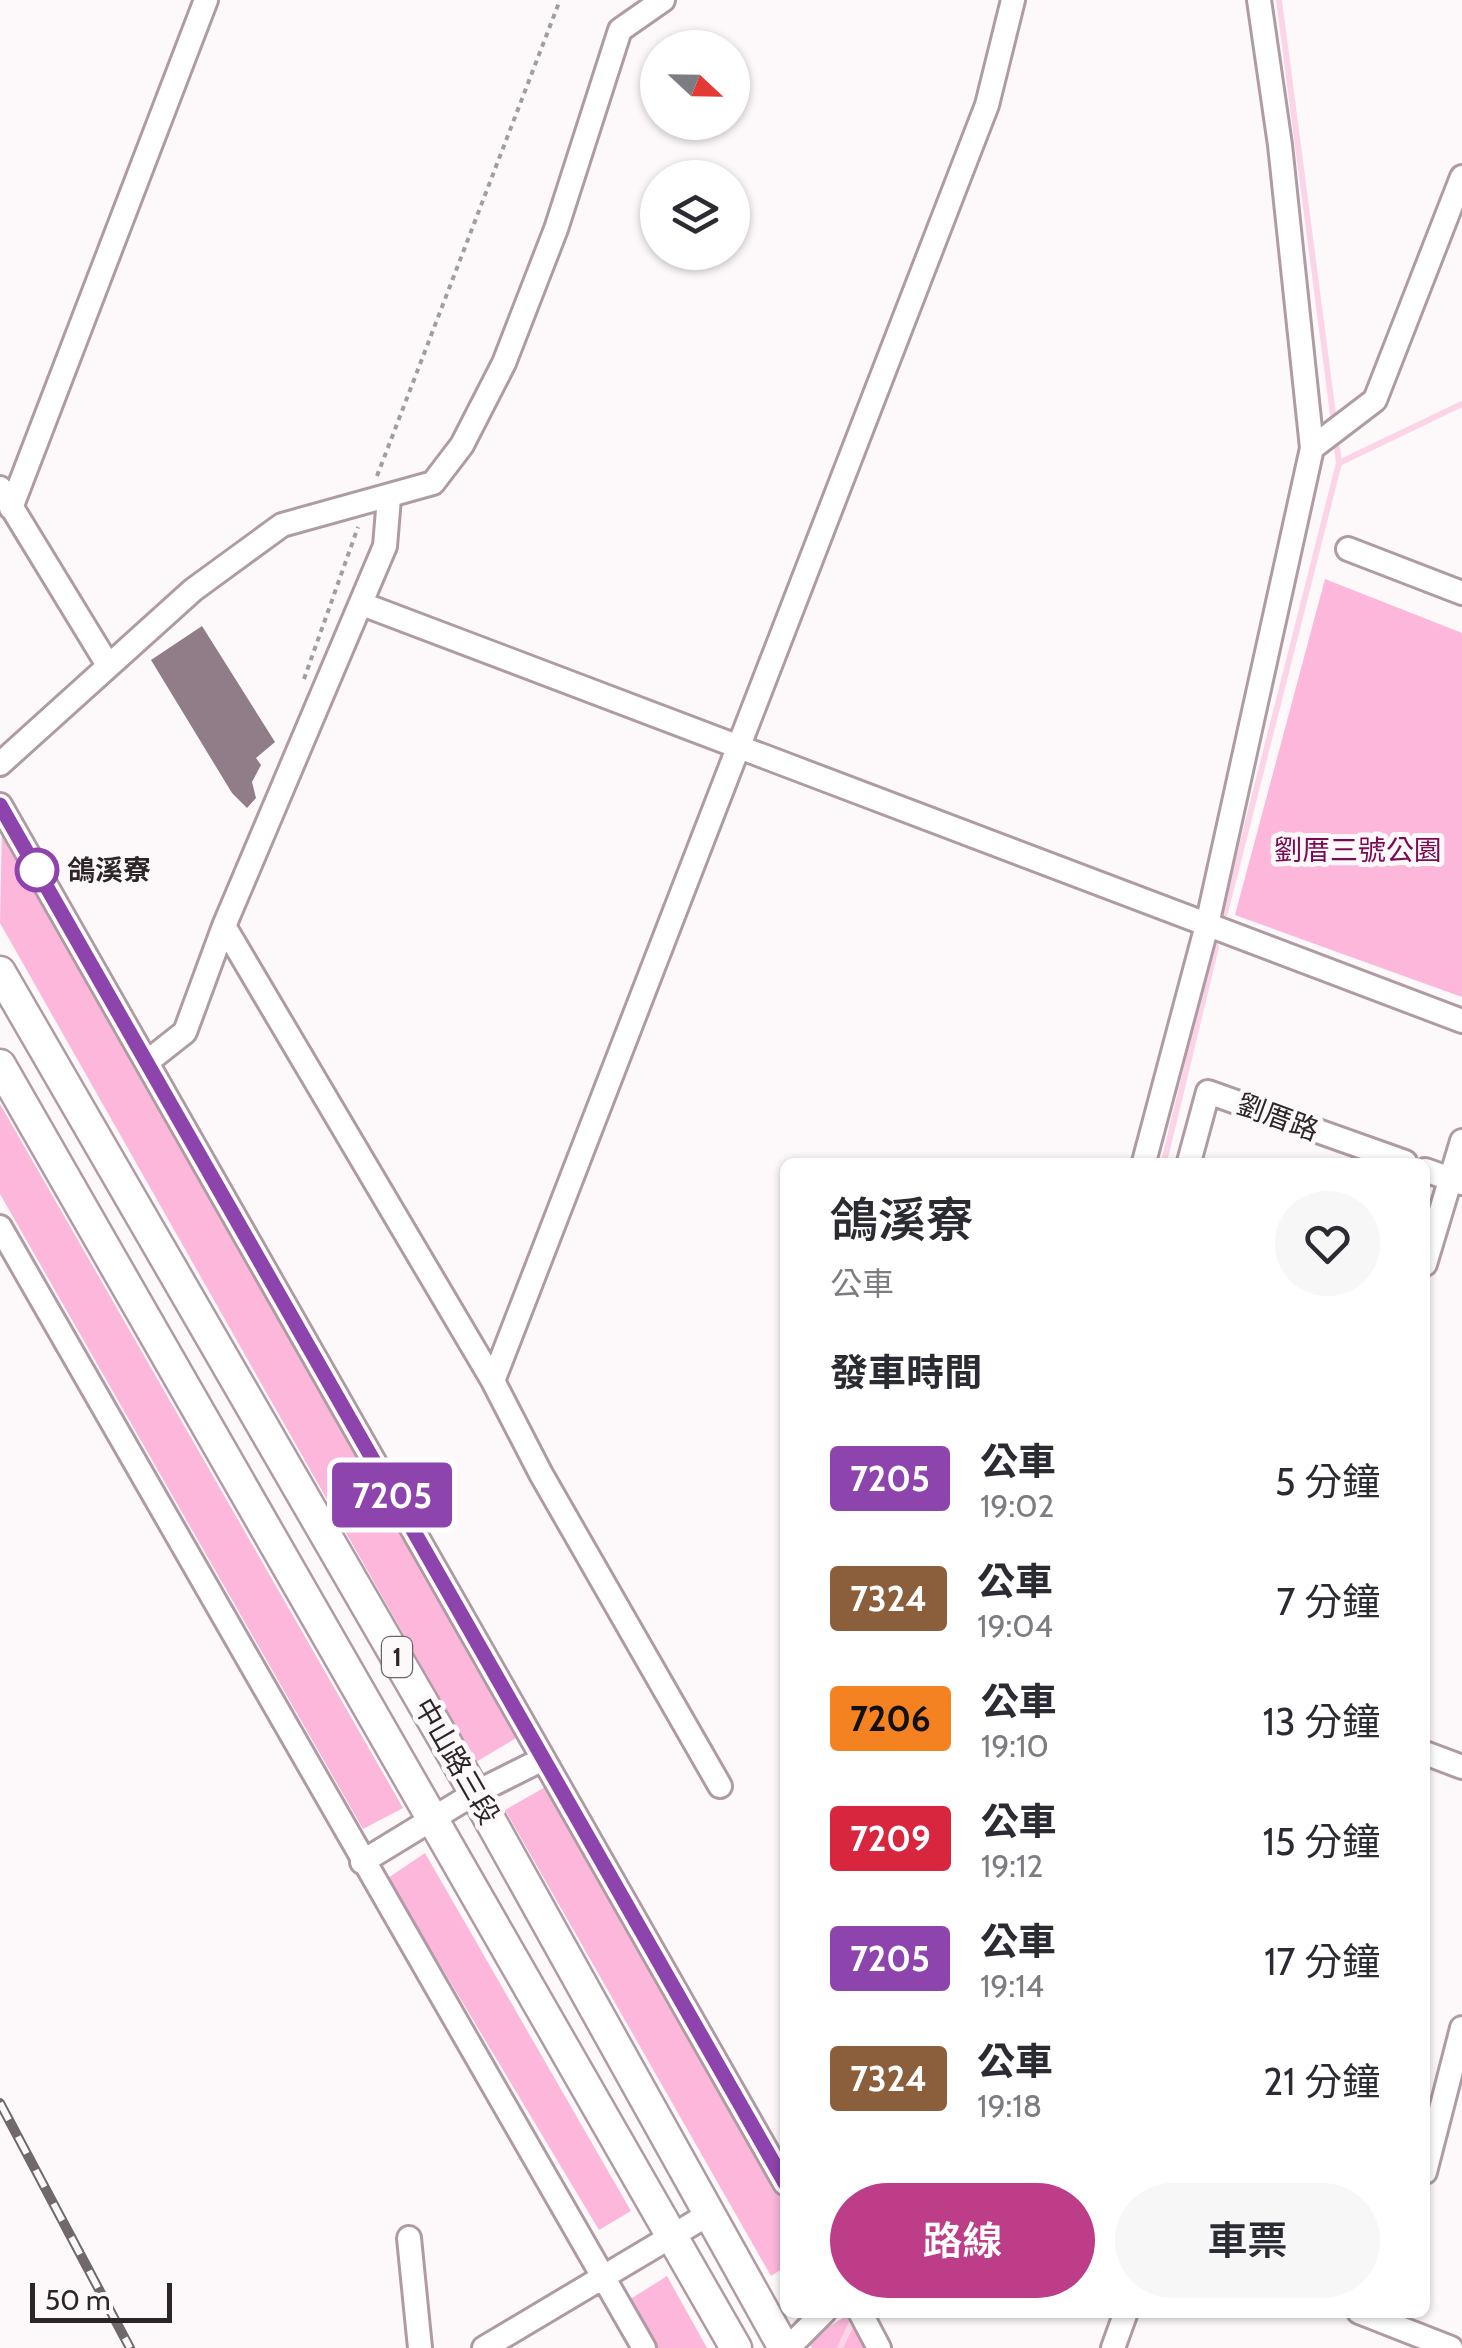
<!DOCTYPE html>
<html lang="zh-TW">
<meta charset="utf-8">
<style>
:root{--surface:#fff;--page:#f7f7f7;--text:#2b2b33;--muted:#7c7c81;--accent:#bd3d88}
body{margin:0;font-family:Cabin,"Noto Sans TC",sans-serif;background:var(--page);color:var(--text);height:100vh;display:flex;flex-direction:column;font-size:38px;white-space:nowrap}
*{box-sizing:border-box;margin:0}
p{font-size:32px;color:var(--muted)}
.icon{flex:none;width:55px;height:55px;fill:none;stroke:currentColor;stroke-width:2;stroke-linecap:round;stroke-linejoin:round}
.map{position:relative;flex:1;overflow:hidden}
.drawer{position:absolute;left:780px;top:1158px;width:650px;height:1160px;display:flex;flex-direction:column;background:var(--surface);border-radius:15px;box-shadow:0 2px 8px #0004}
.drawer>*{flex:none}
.badge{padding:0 20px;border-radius:8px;font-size:35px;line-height:65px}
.needle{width:65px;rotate:112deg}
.fabs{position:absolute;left:640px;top:30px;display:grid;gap:20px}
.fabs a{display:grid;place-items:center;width:110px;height:110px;border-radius:50%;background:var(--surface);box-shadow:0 2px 8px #0004;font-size:50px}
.scale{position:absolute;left:30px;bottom:25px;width:142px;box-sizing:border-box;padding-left:10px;border:5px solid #2e2529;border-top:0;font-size:28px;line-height:35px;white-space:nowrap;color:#2e2529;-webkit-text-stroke:8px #fdf9fb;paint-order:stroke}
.map>.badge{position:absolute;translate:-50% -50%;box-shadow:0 0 0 5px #fff}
h2{padding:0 50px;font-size:38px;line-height:90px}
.round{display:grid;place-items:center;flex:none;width:105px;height:105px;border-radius:52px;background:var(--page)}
.headline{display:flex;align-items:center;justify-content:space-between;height:170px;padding:0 50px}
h1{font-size:48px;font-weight:600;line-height:75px}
.action{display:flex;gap:20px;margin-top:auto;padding:20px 50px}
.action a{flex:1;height:115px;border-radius:60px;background:var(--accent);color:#fff;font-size:40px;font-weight:600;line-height:115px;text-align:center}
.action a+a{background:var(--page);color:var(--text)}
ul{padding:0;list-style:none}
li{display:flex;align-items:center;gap:30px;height:120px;padding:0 50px}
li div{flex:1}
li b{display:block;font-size:38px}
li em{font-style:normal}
li .badge{min-width:110px;font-weight:700;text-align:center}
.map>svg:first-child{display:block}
.green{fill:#fcb7da}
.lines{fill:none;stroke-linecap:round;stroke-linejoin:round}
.stream{stroke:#fcd4e7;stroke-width:6}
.building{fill:#917d87}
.minor-casing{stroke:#af9ba4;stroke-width:28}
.major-casing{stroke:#af9ba4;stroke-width:35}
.path{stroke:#a39da0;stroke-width:4;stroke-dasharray:5 5;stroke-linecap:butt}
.minor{stroke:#fff;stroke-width:22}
.major{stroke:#fff;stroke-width:30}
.rail-casing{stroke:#70686b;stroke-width:10}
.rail{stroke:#fdf9fb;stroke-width:6;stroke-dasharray:19;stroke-linecap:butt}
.line-casing{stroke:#fff;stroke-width:22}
.line{stroke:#8e44ad;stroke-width:15}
.stop-dot{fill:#fff;stroke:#8e44ad;stroke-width:5}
.labels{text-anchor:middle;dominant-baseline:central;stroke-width:10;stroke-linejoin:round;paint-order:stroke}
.shield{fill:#fdf9fb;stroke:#6c6568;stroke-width:2.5}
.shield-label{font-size:25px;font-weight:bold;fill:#2e2529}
.park-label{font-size:28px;fill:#7a0b53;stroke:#fdf9fb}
.stop-label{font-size:28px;font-weight:bold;fill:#2e2529;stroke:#fdf9fb;text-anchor:start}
.street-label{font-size:28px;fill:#2e2529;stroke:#fdf9fb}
</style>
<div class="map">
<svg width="1462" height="2348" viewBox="0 0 1462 2348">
<rect width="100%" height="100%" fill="#fdf9fb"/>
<path class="green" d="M1325,579L1462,633V997L1235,915Z
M2,825L518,1737L476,1762L0,923Z
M0,1104L403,1808L363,1829L0,1194Z
M547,1786L785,2197V2267L771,2276L505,1810Z
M425,1853L631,2211L599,2230L388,1878Z
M667,2276L707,2348H657L629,2300Z
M851,2313L872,2348H812L807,2340Z"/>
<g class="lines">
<path class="stream" d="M1279,0L1333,414
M1339,463L1462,404
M1225,913L1339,463L1337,448
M1164,1162L1216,947
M840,2348L854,2318"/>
</g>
<path class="building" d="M202,626L275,742L256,758L261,765L252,782L256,798L247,808L232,793L151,660Z"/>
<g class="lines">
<defs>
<path id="minor" d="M1312,448L1375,400L1462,177
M0,488L108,665
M11,508L206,0
M1348,549L1462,593
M362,604L1462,1021
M0,764L193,590L282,525L433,483L462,445L504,363L556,229L620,30L663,0
M0,805L785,2183
M224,926L493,1381L541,1474L720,1786
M147,1062L185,1032L224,926L385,546L389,498
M1144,1162L1207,925L1312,448L1280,145L1259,0
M1189,1162L1208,1092L1405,1162
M1425,1170L1462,1183
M0,1227L644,2348
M1425,1264L1462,1141
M493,1381L987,105L1013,0
M1425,1753L1462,1767
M362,1862L475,1793L541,1760
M1425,2172L1462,2028
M409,2238L420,2348
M860,2312L879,2348
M1359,2312L1451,2348
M484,2348L709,2214
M788,2348L824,2312
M1113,2348L1126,2312"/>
<path id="major" d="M0,972L475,1793L784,2348
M0,1065L736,2348"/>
</defs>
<use href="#minor" class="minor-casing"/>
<use href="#major" class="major-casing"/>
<path class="path" d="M377,476L560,0
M304,679L358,527"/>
<use href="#minor" class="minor"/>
<use href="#major" class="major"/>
<defs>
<path id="rail" d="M0,2103L130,2348"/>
</defs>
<use href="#rail" class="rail-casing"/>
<use href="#rail" class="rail"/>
</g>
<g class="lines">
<defs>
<path id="line" d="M0,805L785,2183"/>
</defs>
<use href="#line" class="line-casing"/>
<use href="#line" class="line"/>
</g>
<circle class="stop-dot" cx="37" cy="870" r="20"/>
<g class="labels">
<rect class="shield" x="382" y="1637" width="30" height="40" rx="8"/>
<g class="shield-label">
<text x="397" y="1657">1</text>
</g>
<g class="park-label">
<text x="1358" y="850">劉厝三號公園</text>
</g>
<g class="stop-label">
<text x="67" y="870">鴿溪寮</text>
</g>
<g class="street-label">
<text transform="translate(1278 1117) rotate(20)">劉厝路</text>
<text transform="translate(457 1761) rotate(60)">中山路三段</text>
</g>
</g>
</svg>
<div class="fabs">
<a><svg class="needle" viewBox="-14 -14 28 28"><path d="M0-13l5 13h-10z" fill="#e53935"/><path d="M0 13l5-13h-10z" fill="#7c7c81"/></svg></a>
<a><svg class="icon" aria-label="layers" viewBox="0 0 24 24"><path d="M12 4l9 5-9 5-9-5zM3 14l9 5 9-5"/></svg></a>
</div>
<div class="scale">50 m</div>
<b class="badge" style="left:392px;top:1495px;background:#8e44ad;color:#fff">7205</b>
<section class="drawer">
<div class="headline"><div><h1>鴿溪寮</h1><p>公車</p></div><a class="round"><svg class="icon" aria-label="heart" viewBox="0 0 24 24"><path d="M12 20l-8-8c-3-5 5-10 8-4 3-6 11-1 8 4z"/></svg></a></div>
<h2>發車時間</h2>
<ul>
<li><span class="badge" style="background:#8e44ad;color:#fff">7205</span><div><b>公車</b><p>19:02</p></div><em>5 分鐘</em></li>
<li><span class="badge" style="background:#8b5e3c;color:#fff">7324</span><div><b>公車</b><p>19:04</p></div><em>7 分鐘</em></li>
<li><span class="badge" style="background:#f58220;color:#111">7206</span><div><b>公車</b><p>19:10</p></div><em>13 分鐘</em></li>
<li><span class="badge" style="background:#d7263d;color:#fff">7209</span><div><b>公車</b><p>19:12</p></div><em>15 分鐘</em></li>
<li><span class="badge" style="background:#8e44ad;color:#fff">7205</span><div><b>公車</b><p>19:14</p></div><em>17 分鐘</em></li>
<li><span class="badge" style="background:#8b5e3c;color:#fff">7324</span><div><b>公車</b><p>19:18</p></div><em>21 分鐘</em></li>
</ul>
<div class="action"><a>路線</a><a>車票</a></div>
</section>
</div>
